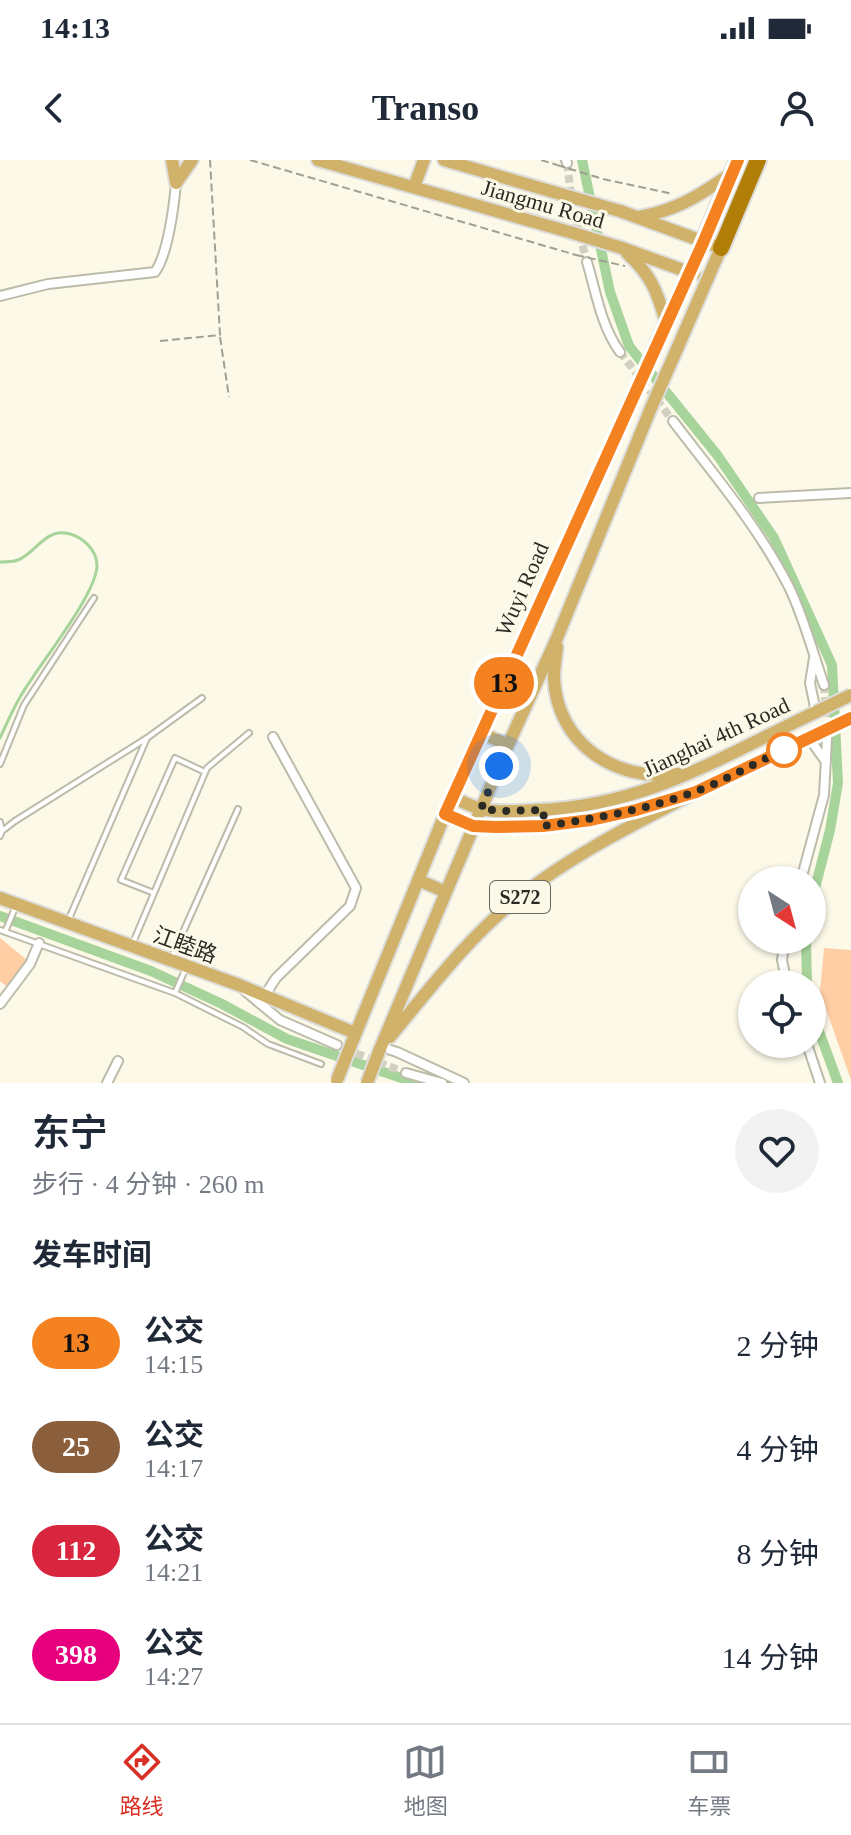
<!DOCTYPE html>
<html lang="zh">
<meta charset="utf-8">
<style>
:root{--surface:#fff;--page:#f2f2f3;--text:#1f2937;--muted:#747a83;--line:#e0e1e3;--accent:#d93025}
body{margin:0;font-family:"Times New Roman","Noto Sans SC",serif;background:var(--page);color:var(--text);height:100vh;display:flex;flex-direction:column;font-size:30px;white-space:nowrap}
*{box-sizing:border-box;margin:0}
p{font-size:26px;color:var(--muted)}
.icon{flex:none;width:44px;height:44px;fill:none;stroke:currentColor;stroke-width:2;stroke-linecap:round;stroke-linejoin:round}
.map{position:relative;height:923px;overflow:hidden}
.side{display:flex;flex-direction:column;background:var(--surface);flex:1}
.side>*{flex:none}
.badge{padding:0 16px;border-radius:26px;font-size:28px;line-height:52px}
.needle{width:52px;rotate:144deg}
.tools{position:absolute;left:738px;top:706px;display:grid;gap:16px}
.tools a{display:grid;place-items:center;width:88px;height:88px;border-radius:50%;background:var(--surface);box-shadow:0 2px 6px #0004;font-size:40px}
.you{position:absolute;width:40px;height:40px;margin:-20px;border:6px solid #fff;border-radius:50%;background:#1a73e8;box-shadow:0 0 0 12px #1a73e833}
.map>.badge{position:absolute;translate:-50% -50%;box-shadow:0 0 0 4px #fff}
h2{padding:0 32px;font-size:30px;line-height:72px}
.round{display:grid;place-items:center;flex:none;width:84px;height:84px;border-radius:42px;background:var(--page)}
.head{display:flex;align-items:center;justify-content:space-between;height:136px;padding:0 32px}
h1{font-size:38px;font-weight:600;line-height:60px}
ul{padding:0;list-style:none}
li{display:flex;align-items:center;gap:24px;height:104px;padding:0 32px}
li div{flex:1}
li b{display:block;font-size:30px}
li em{font-style:normal}
li .badge{min-width:88px;font-weight:700;text-align:center}
.status{display:flex;justify-content:space-between;align-items:center;height:56px;padding:0 40px;background:var(--surface);direction:ltr}
.status svg{height:22px;fill:currentColor}
header{display:flex;justify-content:space-between;align-items:center;height:104px;padding:0 32px;background:var(--surface);font-size:36px;font-weight:600}
.dock{display:flex;justify-content:space-around;align-items:center;height:112px;border-top:2px solid var(--line);background:var(--surface);font-size:22px;color:var(--muted)}
.dock a{display:grid;justify-items:center;gap:4px}
.dock .current{color:var(--accent)}
.map>svg:first-child{display:block}
.green{fill:#ffcea5}
.lines{fill:none;stroke-linecap:round;stroke-linejoin:round}
.stream{stroke:#a7d49b;stroke-width:3}
.canal{stroke:#a7d49b;stroke-width:10}
.street-tunnel{stroke:#d2d0c1;stroke-width:8;stroke-dasharray:8 4;stroke-linecap:butt}
.lane-casing{stroke:#bdbbaa;stroke-width:8}
.street-casing{stroke:#bdbbaa;stroke-width:12}
.primary-casing{stroke:#dddddc;stroke-width:16}
.highway-casing{stroke:#dddddc;stroke-width:20}
.path{stroke:#a2a094;stroke-width:2;stroke-dasharray:8 4;stroke-linecap:butt}
.lane{stroke:#fff;stroke-width:4}
.street{stroke:#fff;stroke-width:8}
.primary{stroke:#d0b26b;stroke-width:12}
.highway{stroke:#b17f08;stroke-width:16}
.primary-bridge-casing{stroke:#dddddc;stroke-width:16;stroke-linecap:butt}
.path-bridge{stroke:#a2a094;stroke-width:2;stroke-dasharray:8 4;stroke-linecap:butt}
.primary-bridge{stroke:#d0b26b;stroke-width:12}
.line-casing{stroke:#fff;stroke-width:18}
.line{stroke:#f58220;stroke-width:12}
.walk{stroke:#2b2a24;stroke-width:8;stroke-dasharray:0 14.4}
.stop-dot{fill:#fff;stroke:#f58220;stroke-width:4}
.labels{text-anchor:middle;dominant-baseline:central;stroke-width:6;stroke-linejoin:round;paint-order:stroke}
.shield{fill:#fcf9e8;stroke:#6a685f;stroke-width:2}
.shield-label{font-size:20px;font-weight:bold;fill:#2b2a24}
.street-label{font-size:22px;fill:#2b2a24;stroke:#fcf9e8}
</style>
<div class="status"><b>14:13</b><svg viewBox="0 0 49 12"><path d="M0 12V9h3v3zM5 12V6h3v6zM10 12V3h3v9zM15 12V0h3v12zM26 1h20v11H26zM47 4h2v5h-2z"/></svg></div>
<header><svg class="icon" aria-label="back" viewBox="0 0 24 24"><path d="M15 5l-7 7 7 7"/></svg>Transo<svg class="icon" aria-label="person" viewBox="0 0 24 24"><circle cx="12" cy="8" r="4"/><path d="M4 21q1-7 8-7t8 7"/></svg></header>
<div class="map">
<svg width="851" height="923" viewBox="0 0 851 923">
<rect width="100%" height="100%" fill="#fcf9e8"/>
<path class="green" d="M0,778L27,800L6,826L0,821Z
M824,788L851,790V920L820,832Z"/>
<g class="lines">
<path class="stream" d="M0,402C6,402 13,402 18,400C35,393 45,370 65,373C81,375 97,389 97,406C96,436 36,508 19,539C12,551 6,565 0,578"/>
<path class="canal" d="M582,0L610,132L629,186L718,296L774,378L832,505L838,623L830,670L812,740
M0,756L151,811L222,844L287,879L416,923
M806,780L807,824
M812,852L838,923"/>
<path class="street-tunnel" d="M567,3L573,49L587,102
M620,192L673,261
M824,525L827,571
M345,889L406,913"/>
<defs>
<path id="lane" d="M0,604L24,545L94,438
M0,662L2,671
M0,676L2,671L15,661L147,578L202,538
M154,733L121,720L175,598L205,612
M68,761L147,578
M0,770L175,833L243,867L268,884L321,904
M5,772L15,748
M132,785L207,608L249,573
M171,799L238,649
M175,833L185,810"/>
<path id="street" d="M566,0L567,3
M587,102C596,132 601,166 620,192
M0,136L48,124L155,112C168,94 174,46 176,23
M673,261C714,315 758,366 789,427C804,458 813,493 824,525
M759,338L851,333
M814,498L810,523L816,552
M809,578L826,602
M801,720L824,635L827,579
M785,780L782,800L787,824
M245,831L280,860L337,885
M265,835L276,818L350,746L356,728L273,577
M0,844L30,804L39,783
M807,884L820,923
M381,887L397,892L464,923
M406,913L442,923
M107,923L118,901"/>
<path id="primary" d="M172,0L176,23
M318,0L573,73
M444,0L564,35
M176,23L192,0
M414,27L424,0
M620,51L721,88L677,189
M639,57C678,50 700,35 732,13
M622,88L694,114
M627,93C651,115 657,131 666,162
M657,181L703,83
M557,487C556,497 554,508 554,518C557,585 617,622 678,614
M481,573L508,585
M690,634L818,574
M452,637C461,641 471,646 481,649C498,653 518,651 535,650C644,647 721,597 816,552
M445,654L473,666H543L591,660L668,640
M418,720L446,732
M0,738L239,825L355,873
M390,877C431,827 471,774 523,734C575,693 637,663 696,632
M353,880L452,637L635,233
M380,889L508,585L557,478L651,248"/>
<path id="highway" d="M703,83L738,0
M721,88L758,0"/>
</defs>
<use href="#lane" class="lane-casing"/>
<use href="#street" class="street-casing"/>
<use href="#primary" class="primary-casing"/>
<use href="#highway" class="highway-casing"/>
<path class="path" d="M250,0L576,95
M541,0L557,5
M603,19L673,34
M220,177L229,237
M160,181L220,175L210,0"/>
<use href="#lane" class="lane"/>
<use href="#street" class="street"/>
<use href="#primary" class="primary"/>
<use href="#highway" class="highway"/>
<defs>
<path id="primary-bridge" d="M564,35L620,51
M573,73L622,88
M635,233L657,181
M651,248L677,189
M816,552L851,535
M818,574L851,558
M337,920L353,880
M367,923L380,889"/>
</defs>
<use href="#primary-bridge" class="primary-bridge-casing"/>
<path class="path-bridge" d="M557,5L603,19
M576,95L625,106"/>
<use href="#primary-bridge" class="primary-bridge"/>
</g>
<g class="lines">
<defs>
<path id="line" d="M738,0L703,83L445,654L473,666L496,667L543,666L591,660L636,650L696,632L851,558"/>
</defs>
<use href="#line" class="line-casing"/>
<use href="#line" class="line"/>
<path class="walk" d="M499,606L481,649L501,651L544,650L543,666C594,659 645,650 694,632C725,621 754,603 784,590"/>
</g>
<circle class="stop-dot" cx="784" cy="590" r="16"/>
<g class="labels">
<rect class="shield" x="490" y="721" width="60" height="32" rx="6"/>
<g class="shield-label">
<text x="520" y="737">S272</text>
</g>
<g class="street-label">
<text transform="translate(543 44) rotate(16)">Jiangmu Road</text>
<text transform="translate(522 429) rotate(-66)">Wuyi Road</text>
<text transform="translate(716 577) rotate(-25)">Jianghai 4th Road</text>
<text transform="translate(185 785) rotate(20)">江睦路</text>
</g>
</g>
</svg>
<div class="tools">
<a><svg class="needle" viewBox="-14 -14 28 28"><path d="M0-13l5 13h-10z" fill="#e53935"/><path d="M0 13l5-13h-10z" fill="#747a83"/></svg></a>
<a><svg class="icon" aria-label="locate" viewBox="0 0 24 24"><circle cx="12" cy="12" r="6"/><path d="M12 2v4M12 18v4M2 12h4M18 12h4"/></svg></a>
</div>
<div class="you" style="left:499px;top:606px"></div>
<b class="badge" style="left:504px;top:523px;background:#f58220;color:#111">13</b>
</div>
<section class="side">
<div class="head"><div><h1>东宁</h1><p>步行 · 4 分钟 · 260 m</p></div><a class="round"><svg class="icon" aria-label="heart" viewBox="0 0 24 24"><path d="M12 20l-8-8c-3-5 5-10 8-4 3-6 11-1 8 4z"/></svg></a></div>
<h2>发车时间</h2>
<ul>
<li><span class="badge" style="background:#f58220;color:#111">13</span><div><b>公交</b><p>14:15</p></div><em>2 分钟</em></li>
<li><span class="badge" style="background:#8b5e3c;color:#fff">25</span><div><b>公交</b><p>14:17</p></div><em>4 分钟</em></li>
<li><span class="badge" style="background:#d7263d;color:#fff">112</span><div><b>公交</b><p>14:21</p></div><em>8 分钟</em></li>
<li><span class="badge" style="background:#e6007e;color:#fff">398</span><div><b>公交</b><p>14:27</p></div><em>14 分钟</em></li>
</ul>
</section>
<nav class="dock">
<a class="current"><svg class="icon" aria-label="directions" viewBox="0 0 24 24"><path d="M12 3l9 9-9 9-9-9zM9 14v-3h6M13 9l2 2-2 2"/></svg>路线</a>
<a><svg class="icon" aria-label="map" viewBox="0 0 24 24"><path d="M3 6l6-2 6 2 6-2v14l-6 2-6-2-6 2zM9 4v14M15 6v14"/></svg>地图</a>
<a><svg class="icon" aria-label="tickets" viewBox="0 0 24 24"><path d="M3 7h18v10H3zM15 7v10"/></svg>车票</a>
</nav>
